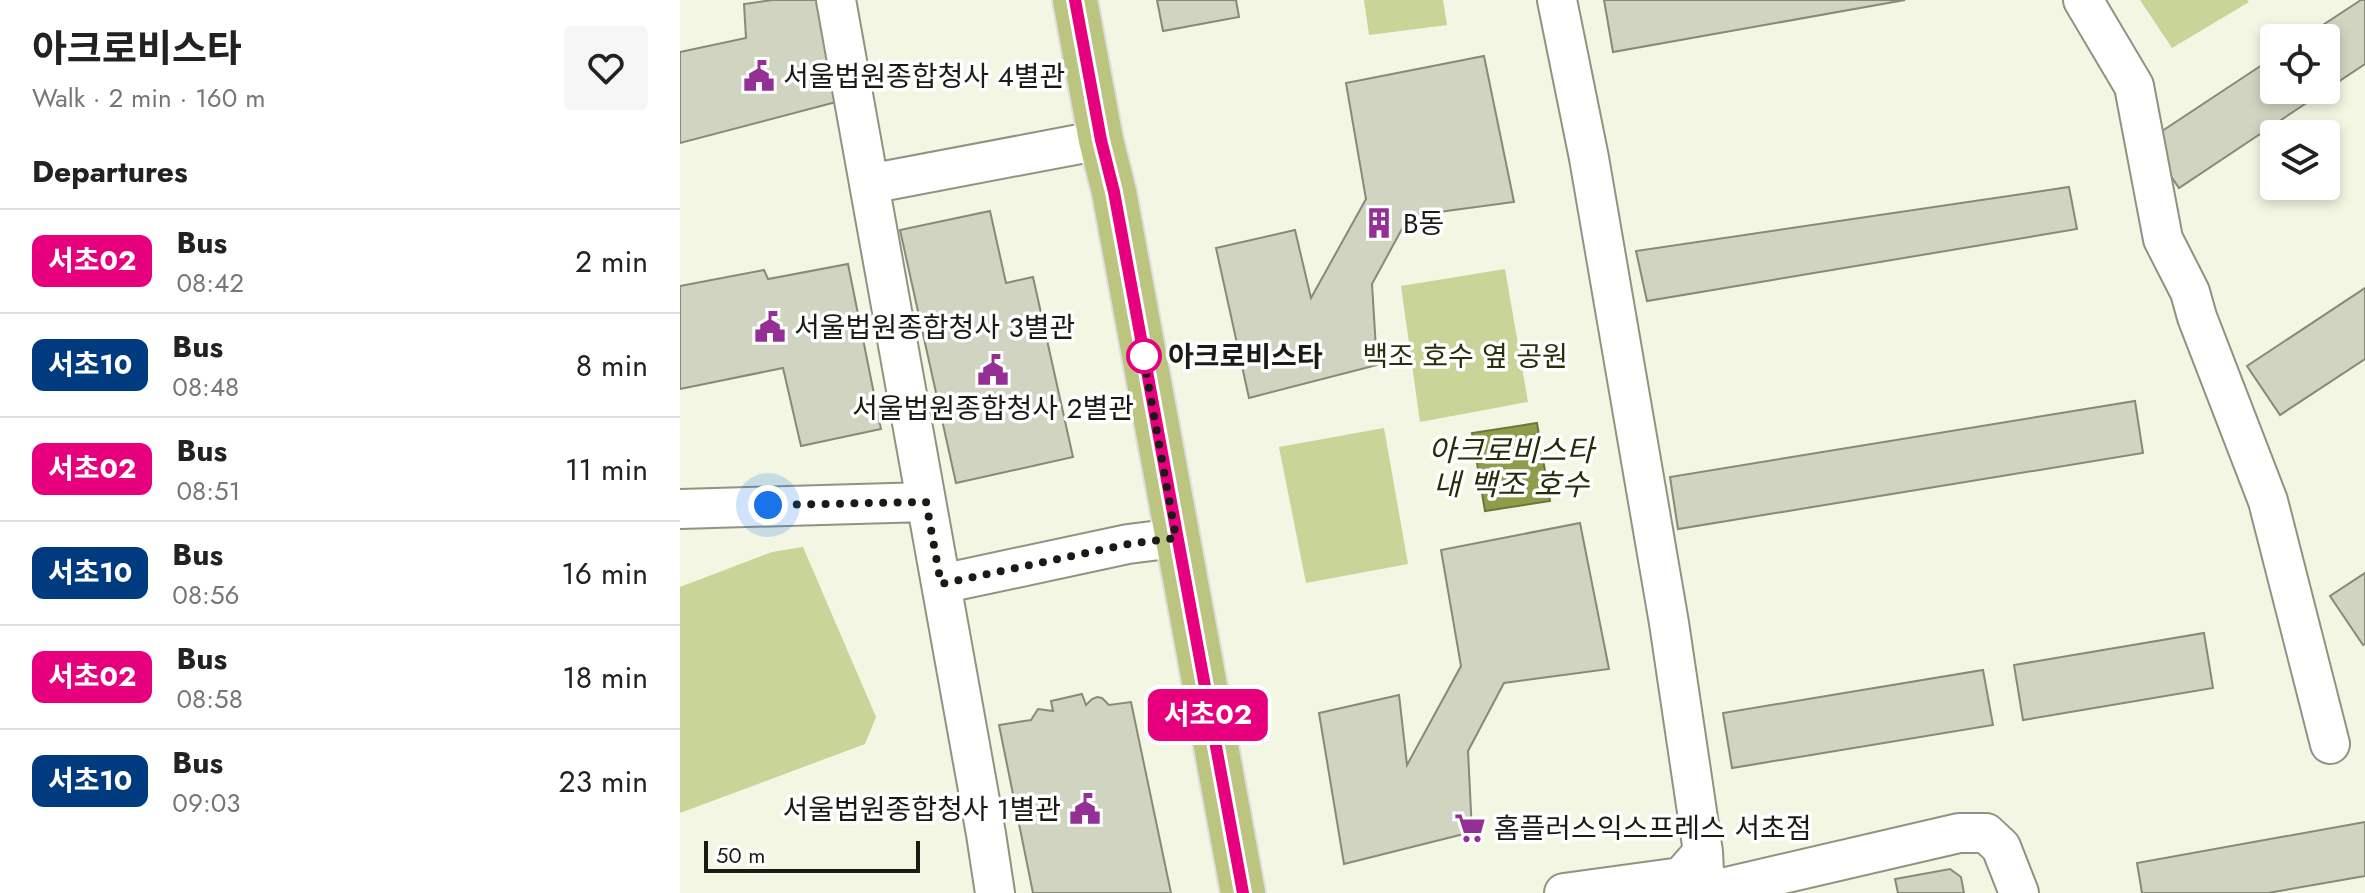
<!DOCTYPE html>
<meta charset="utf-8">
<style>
:root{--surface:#fff;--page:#f6f6f6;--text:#222;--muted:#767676;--line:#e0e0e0}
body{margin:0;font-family:Jost,"Noto Sans KR",sans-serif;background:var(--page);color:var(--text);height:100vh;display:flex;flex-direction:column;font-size:30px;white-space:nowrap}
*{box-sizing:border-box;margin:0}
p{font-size:26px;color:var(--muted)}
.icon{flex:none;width:44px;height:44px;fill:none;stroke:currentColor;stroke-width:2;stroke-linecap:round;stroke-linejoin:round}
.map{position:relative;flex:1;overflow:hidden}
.side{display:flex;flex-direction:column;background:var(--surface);width:680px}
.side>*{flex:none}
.badge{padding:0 16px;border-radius:12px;font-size:28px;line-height:52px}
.fabs{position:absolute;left:1580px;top:24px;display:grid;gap:16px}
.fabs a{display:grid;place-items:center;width:80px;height:80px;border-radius:8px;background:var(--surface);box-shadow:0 4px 12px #0003;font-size:40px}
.scale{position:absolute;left:24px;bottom:20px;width:216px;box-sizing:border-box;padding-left:8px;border:4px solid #1a1b14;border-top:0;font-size:22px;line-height:28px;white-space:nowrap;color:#1a1b14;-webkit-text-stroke:6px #fff;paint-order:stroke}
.you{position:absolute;width:40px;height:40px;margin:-20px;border:6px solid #fff;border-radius:50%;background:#1a73e8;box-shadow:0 0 0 12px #1a73e833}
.map>.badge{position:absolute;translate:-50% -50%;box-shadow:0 0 0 4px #fff}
h2{padding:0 32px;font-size:30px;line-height:72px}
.round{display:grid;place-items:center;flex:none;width:84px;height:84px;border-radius:8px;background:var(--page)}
.summary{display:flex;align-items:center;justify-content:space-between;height:136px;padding:0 32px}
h1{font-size:38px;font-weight:700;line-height:60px}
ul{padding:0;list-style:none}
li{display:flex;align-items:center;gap:24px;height:104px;padding:0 32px;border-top:2px solid var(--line)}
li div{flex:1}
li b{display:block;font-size:30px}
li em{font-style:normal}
li .badge{min-width:88px;font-weight:700;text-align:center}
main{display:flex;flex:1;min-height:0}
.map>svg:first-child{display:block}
.green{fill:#c8d498}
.water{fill:#8f9d4a;stroke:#6c763a;stroke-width:2}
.building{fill:#d0d4c1;stroke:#868a78;stroke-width:2}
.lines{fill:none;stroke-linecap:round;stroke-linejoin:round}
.minor-casing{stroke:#8f9380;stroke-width:42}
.major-casing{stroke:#dfdfde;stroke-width:48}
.minor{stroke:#fff;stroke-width:38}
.major{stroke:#bcc580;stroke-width:44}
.line-casing{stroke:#fff;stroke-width:18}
.line{stroke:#e6007e;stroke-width:12}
.walk{stroke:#1a1b14;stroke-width:8;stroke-dasharray:0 14.4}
.stop-dot{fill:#fff;stroke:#e6007e;stroke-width:4}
.labels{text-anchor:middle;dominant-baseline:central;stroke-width:7;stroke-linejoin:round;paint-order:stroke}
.poi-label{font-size:28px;fill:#1a1b14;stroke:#fff;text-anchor:start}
.stop-label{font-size:28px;font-weight:bold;fill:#1a1b14;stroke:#fff;text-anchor:start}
.park-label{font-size:28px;fill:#2a300c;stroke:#fff}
.water-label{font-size:30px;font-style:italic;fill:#272c08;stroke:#fff}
</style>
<main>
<section class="side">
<div class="summary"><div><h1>아크로비스타</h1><p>Walk · 2 min · 160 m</p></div><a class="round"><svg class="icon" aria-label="heart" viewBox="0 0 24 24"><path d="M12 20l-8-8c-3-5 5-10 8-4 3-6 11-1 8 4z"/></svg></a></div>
<h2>Departures</h2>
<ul>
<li><span class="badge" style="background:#e6007e;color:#fff">서초02</span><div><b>Bus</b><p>08:42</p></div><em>2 min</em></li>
<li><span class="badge" style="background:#003b80;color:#fff">서초10</span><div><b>Bus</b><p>08:48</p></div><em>8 min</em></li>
<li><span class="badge" style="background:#e6007e;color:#fff">서초02</span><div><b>Bus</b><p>08:51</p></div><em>11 min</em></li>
<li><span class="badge" style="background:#003b80;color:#fff">서초10</span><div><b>Bus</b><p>08:56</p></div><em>16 min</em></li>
<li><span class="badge" style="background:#e6007e;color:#fff">서초02</span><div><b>Bus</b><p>08:58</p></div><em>18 min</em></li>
<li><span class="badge" style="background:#003b80;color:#fff">서초10</span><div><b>Bus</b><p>09:03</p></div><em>23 min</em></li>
</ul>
</section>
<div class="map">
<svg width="1685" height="893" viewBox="0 0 1685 893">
<rect width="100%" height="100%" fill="#f2f6e2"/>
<path class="green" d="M684,0H763L767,25L689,35Z
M1460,0H1567L1569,2L1492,48Z
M825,269L848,402L740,422L721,286Z
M704,428L728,564L626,583L599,447Z
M123,547L196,717L185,744L0,813V587L92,552Z"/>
<path class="water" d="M857,423L870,501L805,511L792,433Z"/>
<path class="building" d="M92,0H148L160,101L0,143V52L66,38L64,4Z
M477,0H556L559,17L483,31Z
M924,0H1225L933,52Z
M1681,0H1685V64L1499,188L1467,141L1594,57V90H1646V38H1623Z
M804,56L834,202L729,216L692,284L697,365L569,398L536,248L615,230L631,298L686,199L666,83Z
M1389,187L1397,229L967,301L956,251Z
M310,211L326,283L353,277L393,457L276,483L220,230Z
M168,264L201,429L121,446L103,368L0,389V286L84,270L88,279Z
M1685,288V359L1600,415L1567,366Z
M1455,401L1463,453L998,529L990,477Z
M900,523L929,669L824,683L788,751L792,832L664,864L639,713L719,695L727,765L781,666L761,550Z
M1685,573V644L1683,645L1650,596Z
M1524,633L1533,688L1343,720L1334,665Z
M1303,670L1313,725L1052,768L1043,713Z
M402,694L406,705L412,699L417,697L422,698L429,705L451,702L491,893H353L319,725L351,720L358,709L373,711L371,701Z
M1685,822V876L1588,893H1462L1457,863Z
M1270,869L1281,877L1284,893H1218L1215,879Z"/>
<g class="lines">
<defs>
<path id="minor" d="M156,0L306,834L315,893
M877,0L909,158L989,623L1023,852L1025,892L1279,833H1306L1321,847L1339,893
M1403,0L1454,86L1483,239L1510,292L1517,317L1588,501L1650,744
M189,184L421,140
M0,509L246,502
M261,584L448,544L496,538
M884,893L1001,877L1023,852"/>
<path id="major" d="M395,0L421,140L434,192L563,893"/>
</defs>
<use href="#minor" class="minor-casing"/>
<use href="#major" class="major-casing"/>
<use href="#minor" class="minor"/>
<use href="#major" class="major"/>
</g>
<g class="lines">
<defs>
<path id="line" d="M395,0L421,140L434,192L563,893"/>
</defs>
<use href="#line" class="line-casing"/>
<use href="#line" class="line"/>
<path class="walk" d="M88,505L246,502L261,584L448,544L496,538L462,349L464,356"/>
</g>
<defs>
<symbol id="civic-bare" viewBox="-9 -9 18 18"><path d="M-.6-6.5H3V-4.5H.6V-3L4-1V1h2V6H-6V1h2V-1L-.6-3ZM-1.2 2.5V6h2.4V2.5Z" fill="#932f95" stroke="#fff" stroke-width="2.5" paint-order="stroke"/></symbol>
<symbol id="building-bare" viewBox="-9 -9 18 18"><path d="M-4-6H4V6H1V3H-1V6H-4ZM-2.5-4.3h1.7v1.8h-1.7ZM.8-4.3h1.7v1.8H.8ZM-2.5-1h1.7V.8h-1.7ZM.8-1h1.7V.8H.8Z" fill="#932f95" stroke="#fff" stroke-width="2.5" paint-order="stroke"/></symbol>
<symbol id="supermarket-bare" viewBox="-9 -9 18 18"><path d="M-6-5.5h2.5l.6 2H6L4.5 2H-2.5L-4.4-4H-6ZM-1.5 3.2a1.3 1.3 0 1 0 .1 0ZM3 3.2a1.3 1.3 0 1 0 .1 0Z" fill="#932f95" stroke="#fff" stroke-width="2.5" paint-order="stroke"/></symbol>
</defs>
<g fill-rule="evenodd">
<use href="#civic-bare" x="57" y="54" width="44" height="44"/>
<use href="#building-bare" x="677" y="201" width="44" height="44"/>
<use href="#civic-bare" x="68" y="305" width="44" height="44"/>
<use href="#civic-bare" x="291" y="348" width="44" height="44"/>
<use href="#civic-bare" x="383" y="787" width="44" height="44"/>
<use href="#supermarket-bare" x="768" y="806" width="44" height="44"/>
</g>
<circle class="stop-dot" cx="464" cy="356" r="16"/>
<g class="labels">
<g class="poi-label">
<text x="103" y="76">서울법원종합청사 4별관</text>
<text x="723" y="223">B동</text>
<text x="114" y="327">서울법원종합청사 3별관</text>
<text x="313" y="408" text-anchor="middle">서울법원종합청사 2별관</text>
<text x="381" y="809" text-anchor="end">서울법원종합청사 1별관</text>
<text x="814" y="828">홈플러스익스프레스 서초점</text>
</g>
<g class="stop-label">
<text x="488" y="356">아크로비스타</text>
</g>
<g class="park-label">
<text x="785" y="356">백조 호수 옆 공원</text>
</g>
<g class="water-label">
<text x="831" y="450">아크로비스타<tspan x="831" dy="34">내 백조 호수</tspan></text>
</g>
</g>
</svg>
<div class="fabs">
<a><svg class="icon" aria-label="locate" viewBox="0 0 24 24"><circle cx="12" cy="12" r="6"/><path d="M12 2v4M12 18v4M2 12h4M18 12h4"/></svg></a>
<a><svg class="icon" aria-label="layers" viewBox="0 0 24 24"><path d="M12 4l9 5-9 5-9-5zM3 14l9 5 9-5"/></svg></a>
</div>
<div class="scale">50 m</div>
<div class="you" style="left:88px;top:505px"></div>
<b class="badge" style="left:528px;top:715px;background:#e6007e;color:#fff">서초02</b>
</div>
</main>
